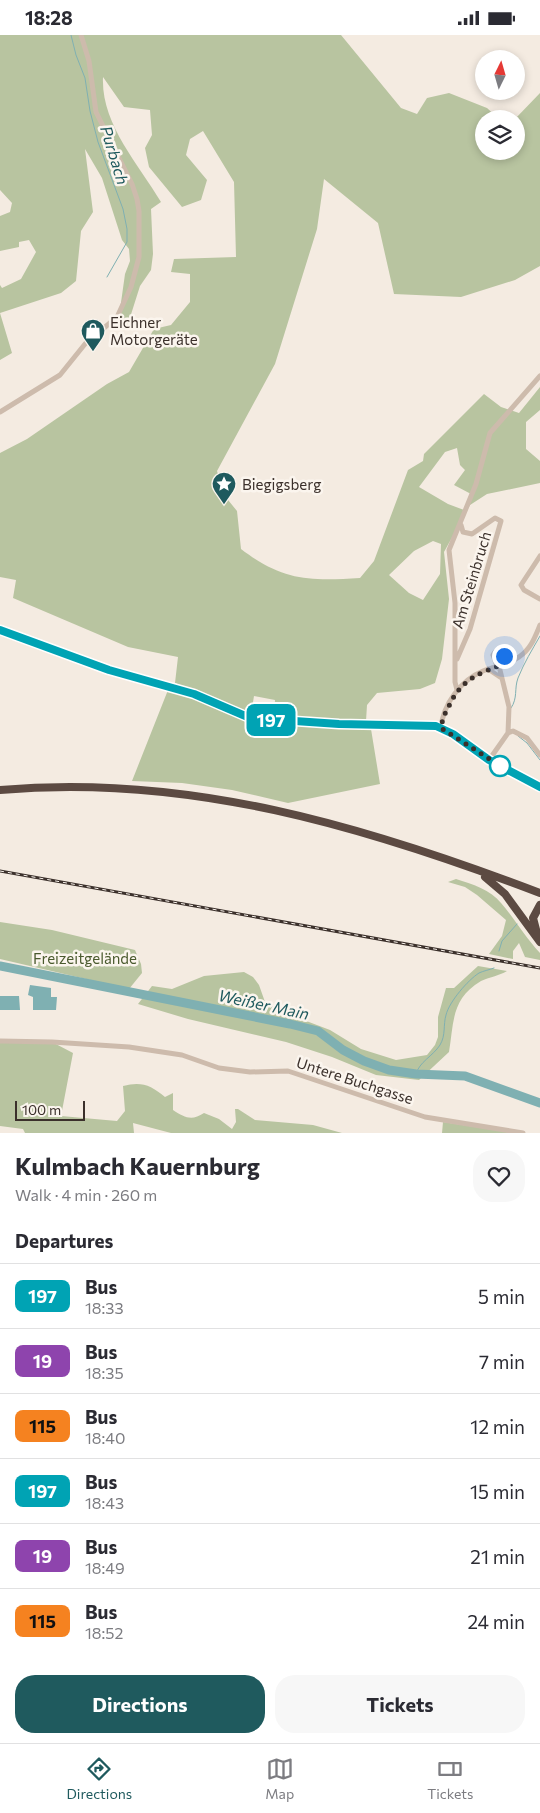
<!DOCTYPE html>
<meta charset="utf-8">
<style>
:root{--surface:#fff;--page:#f7f7f7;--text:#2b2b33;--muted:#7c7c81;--line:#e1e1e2;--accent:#1f5a5e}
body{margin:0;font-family:Commissioner,sans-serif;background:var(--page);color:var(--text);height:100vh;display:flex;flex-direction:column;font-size:19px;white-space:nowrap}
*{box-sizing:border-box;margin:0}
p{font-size:16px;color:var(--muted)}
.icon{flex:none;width:28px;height:28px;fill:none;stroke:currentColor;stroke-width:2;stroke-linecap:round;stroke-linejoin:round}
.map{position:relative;height:1098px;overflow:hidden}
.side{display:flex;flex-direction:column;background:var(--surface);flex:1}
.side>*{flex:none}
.badge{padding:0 10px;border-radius:8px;font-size:18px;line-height:32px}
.needle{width:32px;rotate:5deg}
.buttons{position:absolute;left:475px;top:15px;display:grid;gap:10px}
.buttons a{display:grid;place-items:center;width:50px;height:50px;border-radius:50%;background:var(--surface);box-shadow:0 2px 8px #0003;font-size:25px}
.scale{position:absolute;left:15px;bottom:12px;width:70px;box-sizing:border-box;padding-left:5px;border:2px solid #3b302b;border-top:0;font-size:14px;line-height:18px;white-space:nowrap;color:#3b302b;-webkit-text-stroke:4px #fbf5ee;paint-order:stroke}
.you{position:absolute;width:25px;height:25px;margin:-12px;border:4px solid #fff;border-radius:50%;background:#1a73e8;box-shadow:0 0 0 8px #1a73e833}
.map>.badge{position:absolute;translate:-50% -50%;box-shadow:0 0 0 2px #fff}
h2{padding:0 15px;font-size:19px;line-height:45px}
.round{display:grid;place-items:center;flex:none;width:52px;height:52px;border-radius:20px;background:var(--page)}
.summary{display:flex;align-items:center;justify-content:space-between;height:85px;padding:0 15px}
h1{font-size:24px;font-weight:700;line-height:38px}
.action{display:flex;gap:10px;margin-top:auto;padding:10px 15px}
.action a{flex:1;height:58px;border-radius:20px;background:var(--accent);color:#fff;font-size:20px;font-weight:700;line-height:58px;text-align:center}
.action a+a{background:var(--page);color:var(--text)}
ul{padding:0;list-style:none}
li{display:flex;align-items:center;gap:15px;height:65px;padding:0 15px;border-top:1px solid var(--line)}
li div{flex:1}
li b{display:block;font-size:19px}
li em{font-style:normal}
li .badge{min-width:55px;font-weight:700;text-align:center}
.status{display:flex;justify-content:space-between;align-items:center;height:35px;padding:0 25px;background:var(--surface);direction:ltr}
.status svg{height:14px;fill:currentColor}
.tab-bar{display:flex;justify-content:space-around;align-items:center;height:70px;border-top:1px solid var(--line);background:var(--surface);font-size:14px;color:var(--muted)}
.tab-bar a{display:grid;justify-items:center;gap:2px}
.tab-bar .on{color:var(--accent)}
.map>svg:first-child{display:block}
.green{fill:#b8c4a0;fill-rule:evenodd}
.water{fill:#7fb0b2}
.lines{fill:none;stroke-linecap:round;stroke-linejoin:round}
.stream{stroke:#7fb0b2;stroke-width:1}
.river{stroke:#7fb0b2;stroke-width:9}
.minor{stroke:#cdbbac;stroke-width:5}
.highway{stroke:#5c4a42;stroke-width:8}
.rail-casing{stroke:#3b302b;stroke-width:3}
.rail{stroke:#fbf5ee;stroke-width:1;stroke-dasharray:4;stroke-linecap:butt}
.line-casing{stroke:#fff;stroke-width:11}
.line{stroke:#00a3b4;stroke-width:8}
.walk{stroke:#3b302b;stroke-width:5;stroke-dasharray:0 9}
.stop-dot{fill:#fff;stroke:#00a3b4;stroke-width:2.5}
.labels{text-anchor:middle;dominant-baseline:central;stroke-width:5;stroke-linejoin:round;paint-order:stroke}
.poi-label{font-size:15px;fill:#3b302b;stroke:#fbf5ee;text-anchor:start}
.street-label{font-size:15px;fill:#3b302b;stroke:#fbf5ee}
.park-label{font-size:15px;fill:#4a5a2e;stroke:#fbf5ee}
.water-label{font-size:16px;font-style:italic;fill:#1f5a5e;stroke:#fbf5ee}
</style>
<div class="status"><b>18:28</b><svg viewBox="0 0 49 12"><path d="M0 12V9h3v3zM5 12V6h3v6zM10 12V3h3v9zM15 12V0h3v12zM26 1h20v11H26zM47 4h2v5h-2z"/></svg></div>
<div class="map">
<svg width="540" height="1098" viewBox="0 0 540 1098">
<rect width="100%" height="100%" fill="#f4ebe1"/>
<path class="green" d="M0,0H341L401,73L417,79L427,63L449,58L487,73L499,84H484V116H516L515,84L540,58V231L515,245L461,262L394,259L378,188L324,144L317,194L275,329L217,436L224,460L237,476L241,514C283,546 309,546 360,543L374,526L408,435L423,426L424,419L484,359L501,372L519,378L540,352V375L526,387V414L540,426V448L487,459L470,470L444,517L449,564L442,624L435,648L420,654L377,658L367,670L366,686L274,682L275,665L254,661L251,679L175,648L178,622L128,612L13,563L16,545L0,542V418L27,404L107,349L129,337L154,294L171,290L190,267V239L171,237L174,224L236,222L234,147L203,96L190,104L186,120L207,145L201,165L182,172L149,132L145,113L152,100L150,75L124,72L103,42C101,89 138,128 161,167L151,174L153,219L151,235L140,251L127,292L118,289L125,239L130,226L129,214L122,205L102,143L85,114L93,177L81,196L76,246L61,258L0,278L12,318L0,325V250L2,253L21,244L36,217L29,205L19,207V212L0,216V181L10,177L12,168L0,155ZM457,413L460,430L465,435L454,450L471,459L464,475L448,469L419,452L445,417ZM433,506L441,509L440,539L423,565L409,558L389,540L414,516Z
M168,655L191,661L249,686L371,694L380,749L288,768L232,755L182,748L132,746Z
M456,844C472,849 491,855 501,868C515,884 525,902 540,918V925L525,922L519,908L513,916V924L489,919L502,901L506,885L477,860L465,852L448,847Z
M0,887L52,895L135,915L141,929L142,938L129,954L0,924Z
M478,931L507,936C499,941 489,942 481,946C451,964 454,987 449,1017L419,1045L376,1040L332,1022L286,1007L188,984L138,969L152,951L172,954L204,941L244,937L253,942L259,950L265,967L280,976L330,995L361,1014L396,1025L427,1020L435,1010L438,1002V982L446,953H454Z
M0,1006L52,1007L73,1018L61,1081L117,1086L125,1076L123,1051C141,1046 151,1050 165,1062L173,1058V1075C185,1083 192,1086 204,1078L219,1084L232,1094L236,1087L235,1074H238L255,1085L313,1090L342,1098H171L133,1088L134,1098H25L23,1094L0,1091Z
M443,1087L515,1098H442Z"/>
<path class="water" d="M30,950L51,953V962H57L56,975H33V962L28,960Z
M0,961H19L20,975H0Z"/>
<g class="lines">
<path class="stream" d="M71,0L76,20L85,43L90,76L98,107L123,174L127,194V207L107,242
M511,673C518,663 514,654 518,643C524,628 532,615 540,601
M518,701L527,708L540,725
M499,916L502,906L517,889
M416,1039C419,1027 433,1021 440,1010C446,1000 443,990 446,980C449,967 468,945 479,938C483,936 489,935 494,933"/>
<path class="river" d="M0,931L290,989L318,996L343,1015L364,1026L389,1035L416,1039L465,1041L540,1068"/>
<path class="minor" d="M0,377L60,340L85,309L117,282L131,252L139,222V176L137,164L132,149L96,77L89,26L81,0
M540,521L521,550L524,555L540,564
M0,595L109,635L194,659L250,683L309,688L436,691L453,699L502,732L540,752
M457,624L470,594L501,486L495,483L472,499L463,497L461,490
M497,631L493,620L495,617L504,619L507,628
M499,631L509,672L508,698
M488,634L500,642
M457,655L455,647V568L449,515L476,449L490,398L540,341
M441,693C443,669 461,645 483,636C495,631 508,630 519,622C531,614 535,602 540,590
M489,725L508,698L513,696L527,703L540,720
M0,1006L52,1007L129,1012L182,1020L219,1033L250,1037L288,1036L425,1082L523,1098"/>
<path class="highway" d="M0,755C188,738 367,792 540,858
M485,842L505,859L540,907
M538,902L533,883L540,870"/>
<defs>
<path id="rail" d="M0,836L540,933"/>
</defs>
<use href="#rail" class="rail-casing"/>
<use href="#rail" class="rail"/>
</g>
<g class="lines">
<defs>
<path id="line" d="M0,595L109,635L194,659L250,683L339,689L436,691L453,699L489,725L540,752"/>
</defs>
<use href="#line" class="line-casing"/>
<use href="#line" class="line"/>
<path class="walk" d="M500,731L502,732L441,693C442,685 445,678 449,671C461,644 481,637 507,628L504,621"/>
</g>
<defs>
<symbol id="shop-pin" viewBox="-11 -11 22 30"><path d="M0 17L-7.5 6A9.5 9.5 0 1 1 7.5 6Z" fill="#1f5a5e" stroke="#fbf5ee"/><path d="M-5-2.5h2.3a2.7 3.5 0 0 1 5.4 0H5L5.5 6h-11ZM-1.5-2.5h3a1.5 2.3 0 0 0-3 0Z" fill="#fff"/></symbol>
<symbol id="sight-pin" viewBox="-11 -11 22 30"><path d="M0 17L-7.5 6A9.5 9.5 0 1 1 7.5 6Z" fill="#1f5a5e" stroke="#fbf5ee"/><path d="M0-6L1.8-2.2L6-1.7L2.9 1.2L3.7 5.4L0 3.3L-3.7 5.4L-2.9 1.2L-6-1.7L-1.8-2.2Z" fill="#fff"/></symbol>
</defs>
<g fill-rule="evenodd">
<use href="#shop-pin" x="79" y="282" width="28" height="38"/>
<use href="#sight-pin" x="210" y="435" width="28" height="38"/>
</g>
<circle class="stop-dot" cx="500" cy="731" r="10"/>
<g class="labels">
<g class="poi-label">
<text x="110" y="287">Eichner<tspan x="110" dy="17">Motorgeräte</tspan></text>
<text x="242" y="449">Biegigsberg</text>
</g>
<g class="street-label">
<text transform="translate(471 545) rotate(-73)">Am Steinbruch</text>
<text transform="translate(355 1045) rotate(18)">Untere Buchgasse</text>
</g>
<g class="park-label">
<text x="85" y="923">Freizeitgelände</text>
</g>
<g class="water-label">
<text transform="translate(115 120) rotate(73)">Purbach</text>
<text transform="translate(264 969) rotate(12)">Weißer Main</text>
</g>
</g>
</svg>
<div class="buttons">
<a><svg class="needle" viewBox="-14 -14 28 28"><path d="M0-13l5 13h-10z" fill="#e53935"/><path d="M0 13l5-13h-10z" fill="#7c7c81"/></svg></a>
<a><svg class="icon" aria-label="layers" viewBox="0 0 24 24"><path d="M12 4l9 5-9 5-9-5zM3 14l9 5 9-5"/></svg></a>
</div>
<div class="scale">100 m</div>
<div class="you" style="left:504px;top:621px"></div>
<b class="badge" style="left:271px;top:685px;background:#00a3b4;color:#fff">197</b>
</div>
<section class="side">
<div class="summary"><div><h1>Kulmbach Kauernburg</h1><p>Walk · 4 min · 260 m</p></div><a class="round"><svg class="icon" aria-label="heart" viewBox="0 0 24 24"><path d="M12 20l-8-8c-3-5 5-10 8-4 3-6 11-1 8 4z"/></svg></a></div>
<h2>Departures</h2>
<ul>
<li><span class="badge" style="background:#00a3b4;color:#fff">197</span><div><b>Bus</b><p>18:33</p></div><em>5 min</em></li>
<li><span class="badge" style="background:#8e44ad;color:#fff">19</span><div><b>Bus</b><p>18:35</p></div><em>7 min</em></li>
<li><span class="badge" style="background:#f58220;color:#111">115</span><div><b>Bus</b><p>18:40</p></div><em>12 min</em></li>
<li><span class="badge" style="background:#00a3b4;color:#fff">197</span><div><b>Bus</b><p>18:43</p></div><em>15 min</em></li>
<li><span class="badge" style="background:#8e44ad;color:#fff">19</span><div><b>Bus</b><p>18:49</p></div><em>21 min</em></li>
<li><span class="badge" style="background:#f58220;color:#111">115</span><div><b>Bus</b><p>18:52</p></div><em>24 min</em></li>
</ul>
<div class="action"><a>Directions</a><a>Tickets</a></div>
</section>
<nav class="tab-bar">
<a class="on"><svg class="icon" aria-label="directions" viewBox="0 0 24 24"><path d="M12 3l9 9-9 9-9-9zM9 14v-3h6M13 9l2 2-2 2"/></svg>Directions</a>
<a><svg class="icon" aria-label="map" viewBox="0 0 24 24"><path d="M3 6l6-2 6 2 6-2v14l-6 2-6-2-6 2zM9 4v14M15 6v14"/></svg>Map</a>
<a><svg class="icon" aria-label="tickets" viewBox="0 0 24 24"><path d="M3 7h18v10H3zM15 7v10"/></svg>Tickets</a>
</nav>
